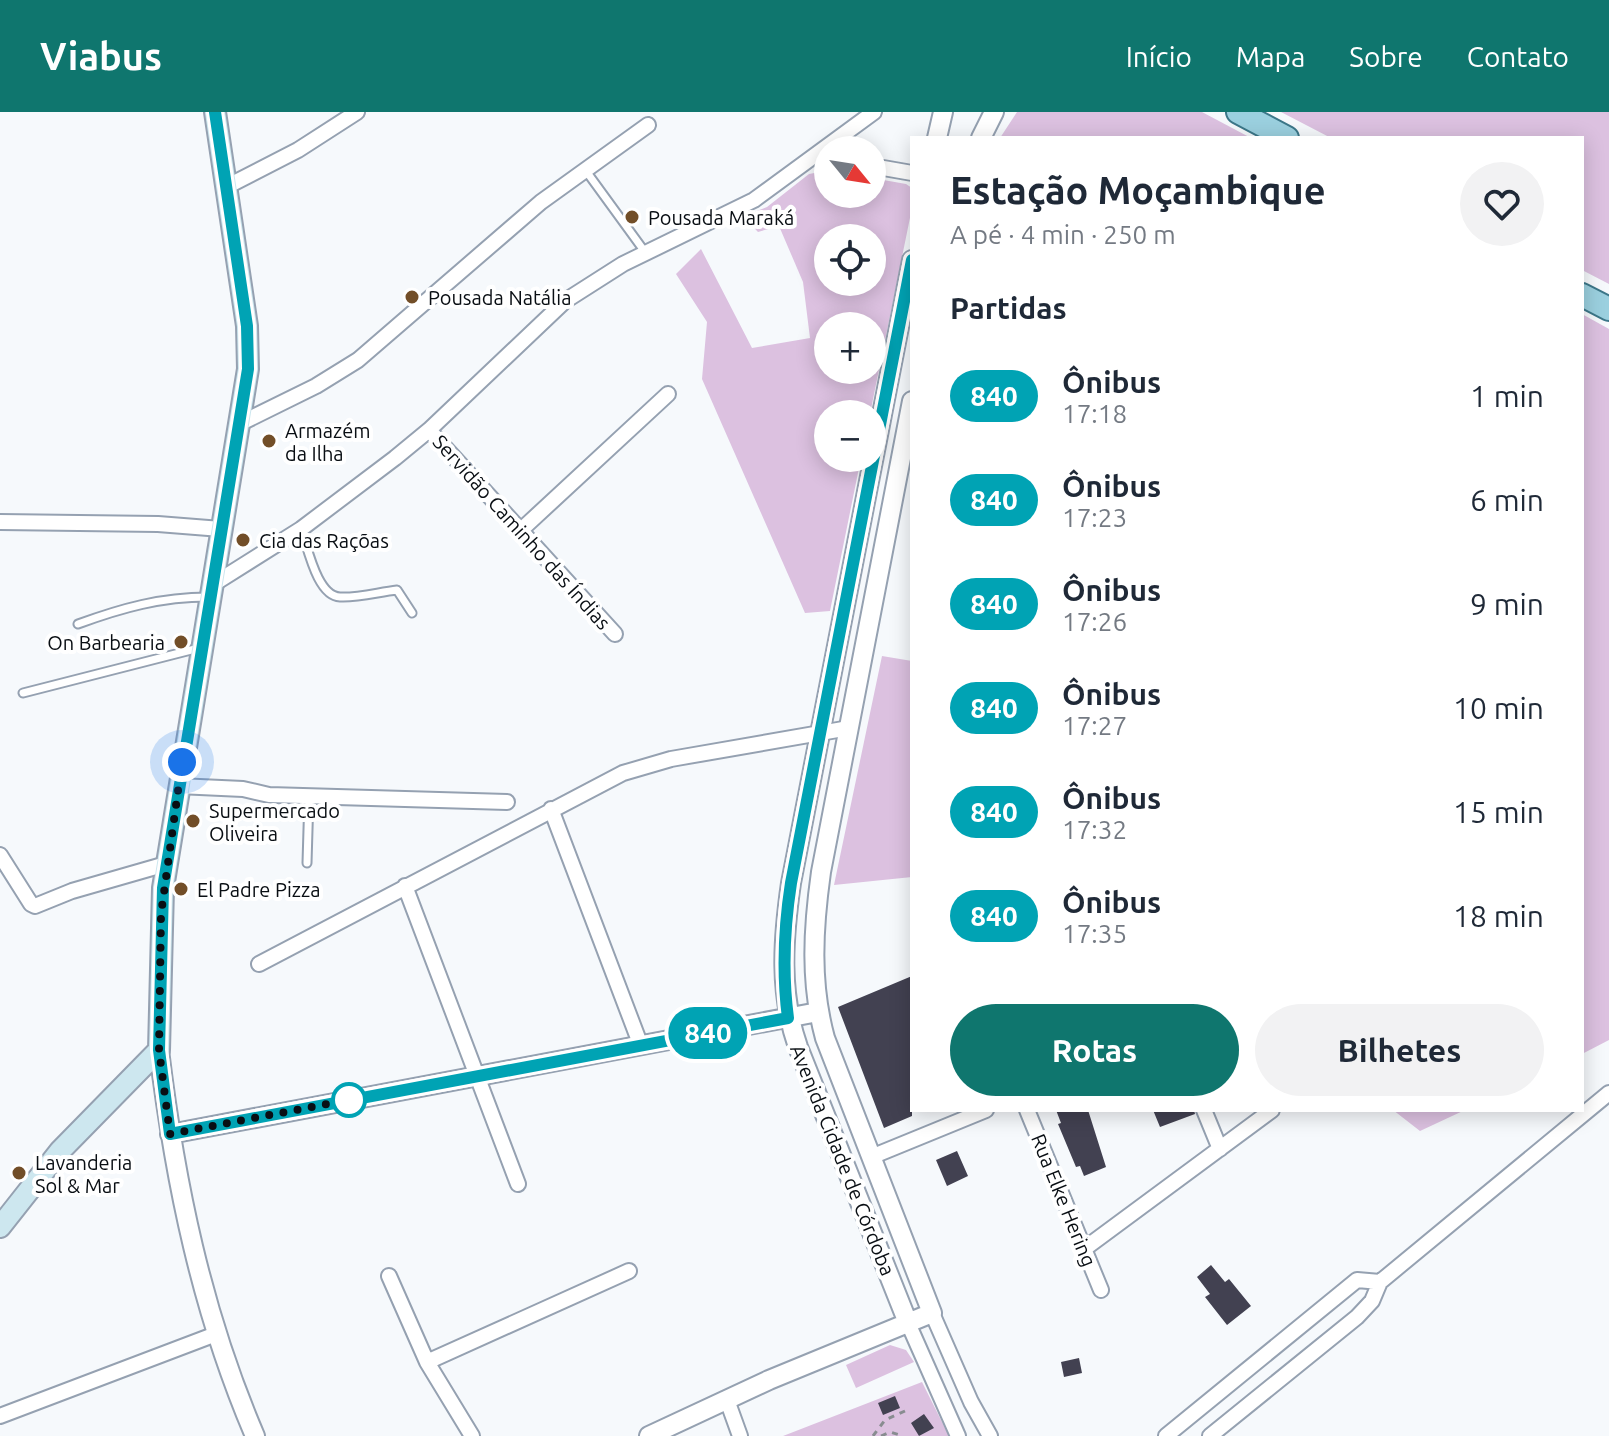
<!DOCTYPE html>
<html lang="pt">
<meta charset="utf-8">
<style>
:root{--surface:#fff;--page:#f2f2f3;--text:#1f2937;--muted:#747a83;--accent:#0f766e}
body{margin:0;font-family:Ubuntu,sans-serif;background:var(--page);color:var(--text);height:100vh;display:flex;flex-direction:column;font-size:30px;white-space:nowrap}
*{box-sizing:border-box;margin:0}
p{font-size:26px;color:var(--muted)}
.icon{flex:none;width:44px;height:44px;fill:none;stroke:currentColor;stroke-width:2;stroke-linecap:round;stroke-linejoin:round}
.map{position:relative;flex:1;overflow:hidden}
.sheet{position:absolute;left:910px;top:24px;width:674px;height:976px;display:flex;flex-direction:column;background:var(--surface);border-radius:0px;box-shadow:0 4px 20px #0003}
.sheet>*{flex:none}
.badge{padding:0 16px;border-radius:26px;font-size:28px;line-height:52px}
.needle{width:52px;rotate:120deg}
.buttons{position:absolute;left:814px;top:24px;display:grid;gap:16px}
.buttons a{display:grid;place-items:center;width:72px;height:72px;border-radius:50%;background:var(--surface);box-shadow:0 4px 20px #0003;font-size:40px}
.you{position:absolute;width:40px;height:40px;margin:-20px;border:6px solid #fff;border-radius:50%;background:#1a73e8;box-shadow:0 0 0 12px #1a73e833}
.map>.badge{position:absolute;translate:-50% -50%;box-shadow:0 0 0 4px #fff}
h2{padding:0 40px;font-size:30px;line-height:72px}
.round{display:grid;place-items:center;flex:none;width:84px;height:84px;border-radius:42px;background:var(--page)}
.summary{display:flex;align-items:center;justify-content:space-between;height:136px;padding:0 40px}
h1{font-size:38px;font-weight:600;line-height:60px}
.action{display:flex;gap:16px;margin-top:auto;padding:16px 40px}
.action a{flex:1;height:92px;border-radius:48px;background:var(--accent);color:#fff;font-size:32px;font-weight:600;line-height:92px;text-align:center}
.action a+a{background:var(--page);color:var(--text)}
ul{padding:0;list-style:none}
li{display:flex;align-items:center;gap:24px;height:104px;padding:0 40px}
li div{flex:1}
li b{display:block;font-size:30px}
li em{font-style:normal}
li .badge{min-width:88px;font-weight:700;text-align:center}
header{display:flex;align-items:center;gap:48px;box-sizing:border-box;height:112px;padding:0 40px;background:var(--accent);color:#fff}
header strong{font-size:38px}
nav{display:flex;gap:44px;margin-inline-start:auto;font-size:28px}
.map>svg:first-child{display:block}
.green{fill:#dcc1e0;fill-rule:evenodd}
.building{fill:#424151}
.lines{fill:none;stroke-linecap:round;stroke-linejoin:round}
.service-casing{stroke:#95a1b1;stroke-width:11}
.minor-casing{stroke:#95a1b1;stroke-width:18}
.tertiary-casing{stroke:#95a1b1;stroke-width:22}
.secondary-casing{stroke:#95a1b1;stroke-width:24}
.primary-casing{stroke:#3c7789;stroke-width:26}
.path{stroke:#888c90;stroke-width:3;stroke-dasharray:6 6;stroke-linecap:butt}
.service{stroke:#fff;stroke-width:7}
.minor{stroke:#fff;stroke-width:14}
.tertiary{stroke:#fff;stroke-width:18}
.secondary{stroke:#cde7ef;stroke-width:20}
.primary{stroke:#9bd0df;stroke-width:22}
.line-casing{stroke:#fff;stroke-width:18}
.line{stroke:#00a3b4;stroke-width:12}
.walk{stroke:#090e13;stroke-width:8;stroke-dasharray:0 14.4}
.poi-dot{fill:#724e28;stroke:#fff;stroke-width:3}
.stop-dot{fill:#fff;stroke:#00a3b4;stroke-width:4}
.labels{text-anchor:middle;dominant-baseline:central;stroke-width:8;stroke-linejoin:round;paint-order:stroke}
.poi-label{font-size:20px;fill:#090e13;stroke:#fff;text-anchor:start}
.street-label{font-size:20px;fill:#090e13;stroke:#fff}
</style>
<header>
<strong>Viabus</strong>
<nav><a>Início</a><a>Mapa</a><a>Sobre</a><a>Contato</a></nav>
</header>
<div class="map">
<svg width="1609" height="1324" viewBox="0 0 1609 1324">
<rect width="100%" height="100%" fill="#f6f9fc"/>
<path class="green" d="M1017,0H1202L1251,26H1000Z
M1281,0H1609V172L1582,158V26H1331Z
M825,59H828V82H872V66L906,72L912,76V96L870,302H828V346H861L830,499L805,501L702,267L707,210L676,162L701,137L752,236L810,226L803,170L779,114L758,120L743,104L767,95L809,62ZM872,126V170H828V126ZM828,214H872V258H828Z
M1582,202L1609,217V928L1582,942Z
M882,544L912,549V765L834,773Z
M1393,998H1465L1420,1019Z
M890,1233L906,1238L914,1250L856,1276L846,1253Z
M922,1270L949,1324H783Z"/>
<path class="building" d="M912,864V1004L884,1016L838,895Z
M1056,998H1088L1106,1055L1084,1064L1080,1054L1076,1055L1058,1012L1061,1011Z
M1153,998H1194L1195,1002L1160,1015Z
M957,1039L968,1064L947,1074L936,1048Z
M1211,1153L1225,1170L1229,1167L1251,1194L1227,1213L1205,1185L1210,1182L1197,1165Z
M1079,1246L1082,1261L1064,1265L1061,1250Z
M895,1284L900,1296L883,1303L878,1291Z
M924,1302L934,1316L919,1324L911,1311Z"/>
<g class="lines">
<defs>
<path id="service" d="M586,59L645,140
M301,417C308,436 317,484 340,485C358,486 379,480 397,478L412,501
M78,512C122,496 161,485 208,485
M23,581L199,536
M307,751L309,684"/>
<path id="minor" d="M872,54L912,61
M226,75L298,38L357,0
M241,311L316,274L358,248L541,90L648,13
M429,318L615,522
M0,410L158,412L221,417
M520,419L668,282
M212,473L301,417L395,346L429,318L565,189L623,152L754,88L874,0
M178,674L243,677L269,683L507,690
M551,697L641,934
M0,743L31,792L35,794L72,779L166,752
M405,774L518,1072
M259,852L623,661L671,647L849,616
M1027,998L1101,1178
M1204,998L1220,1037
M871,1045L986,998
M1084,1137L1272,998
M389,1164L427,1250L472,1324
M932,1201L971,1290L990,1324
M908,1211L958,1324
M427,1250L629,1159
M727,1288L740,1324
M0,1304L216,1222
M1166,1324L1357,1168L1380,1170
M1210,1324L1357,1205L1372,1189L1380,1170L1609,981"/>
<path id="tertiary" d="M937,26L943,0
M981,26L994,0
M159,938C175,1071 202,1201 255,1324
M170,1022L818,900
M908,1211L798,935C779,881 783,827 791,771L912,148
M649,1324L769,1268L932,1201L825,926C810,871 813,817 821,760L912,289"/>
<path id="secondary" d="M0,1115L60,1039L159,938L163,776L248,257L247,214L215,0"/>
<path id="primary" d="M1238,0L1287,26
M1582,183L1609,197"/>
</defs>
<use href="#service" class="service-casing"/>
<use href="#minor" class="minor-casing"/>
<use href="#tertiary" class="tertiary-casing"/>
<use href="#secondary" class="secondary-casing"/>
<use href="#primary" class="primary-casing"/>
<path class="path" d="M873,1324L885,1308L905,1299
M881,1324L890,1320L903,1324"/>
<use href="#service" class="service"/>
<use href="#minor" class="minor"/>
<use href="#tertiary" class="tertiary"/>
<use href="#secondary" class="secondary"/>
<use href="#primary" class="primary"/>
</g>
<g class="lines">
<defs>
<path id="line" d="M215,0L247,214L248,257L163,776L159,938L170,1022L788,906C782,860 784,816 791,771L912,148"/>
</defs>
<use href="#line" class="line-casing"/>
<use href="#line" class="line"/>
<path class="walk" d="M182,650L161,802L159,938L170,1022L354,987L349,988"/>
</g>
<g class="poi-dot">
<circle cx="632" cy="105" r="8"/>
<circle cx="412" cy="185" r="8"/>
<circle cx="269" cy="329" r="8"/>
<circle cx="243" cy="428" r="8"/>
<circle cx="181" cy="530" r="8"/>
<circle cx="193" cy="709" r="8"/>
<circle cx="181" cy="777" r="8"/>
<circle cx="19" cy="1061" r="8"/>
</g>
<circle class="stop-dot" cx="349" cy="988" r="16"/>
<g class="labels">
<g class="poi-label">
<text x="648" y="105">Pousada Maraká</text>
<text x="428" y="185">Pousada Natália</text>
<text x="285" y="318">Armazém<tspan x="285" dy="23">da Ilha</tspan></text>
<text x="259" y="428">Cia das Raçõas</text>
<text x="165" y="530" text-anchor="end">On Barbearia</text>
<text x="209" y="698">Supermercado<tspan x="209" dy="23">Oliveira</tspan></text>
<text x="197" y="777">El Padre Pizza</text>
<text x="35" y="1050">Lavanderia<tspan x="35" dy="23">Sol &amp; Mar</tspan></text>
</g>
<g class="street-label">
<text transform="translate(522 420) rotate(48)">Servidão Caminho das Índias</text>
<text transform="translate(843 1048) rotate(68)">Avenida Cidade de Córdoba</text>
<text transform="translate(1064 1088) rotate(68)">Rua Elke Hering</text>
</g>
</g>
</svg>
<div class="buttons">
<a><svg class="needle" viewBox="-14 -14 28 28"><path d="M0-13l5 13h-10z" fill="#e53935"/><path d="M0 13l5-13h-10z" fill="#747a83"/></svg></a>
<a><svg class="icon" aria-label="locate" viewBox="0 0 24 24"><circle cx="12" cy="12" r="6"/><path d="M12 2v4M12 18v4M2 12h4M18 12h4"/></svg></a>
<a>+</a>
<a>−</a>
</div>
<div class="you" style="left:182px;top:650px"></div>
<b class="badge" style="left:708px;top:921px;background:#00a3b4;color:#fff">840</b>
<section class="sheet">
<div class="summary"><div><h1>Estação Moçambique</h1><p>A pé · 4 min · 250 m</p></div><a class="round"><svg class="icon" aria-label="heart" viewBox="0 0 24 24"><path d="M12 20l-8-8c-3-5 5-10 8-4 3-6 11-1 8 4z"/></svg></a></div>
<h2>Partidas</h2>
<ul>
<li><span class="badge" style="background:#00a3b4;color:#fff">840</span><div><b>Ônibus</b><p>17:18</p></div><em>1 min</em></li>
<li><span class="badge" style="background:#00a3b4;color:#fff">840</span><div><b>Ônibus</b><p>17:23</p></div><em>6 min</em></li>
<li><span class="badge" style="background:#00a3b4;color:#fff">840</span><div><b>Ônibus</b><p>17:26</p></div><em>9 min</em></li>
<li><span class="badge" style="background:#00a3b4;color:#fff">840</span><div><b>Ônibus</b><p>17:27</p></div><em>10 min</em></li>
<li><span class="badge" style="background:#00a3b4;color:#fff">840</span><div><b>Ônibus</b><p>17:32</p></div><em>15 min</em></li>
<li><span class="badge" style="background:#00a3b4;color:#fff">840</span><div><b>Ônibus</b><p>17:35</p></div><em>18 min</em></li>
</ul>
<div class="action"><a>Rotas</a><a>Bilhetes</a></div>
</section>
</div>
